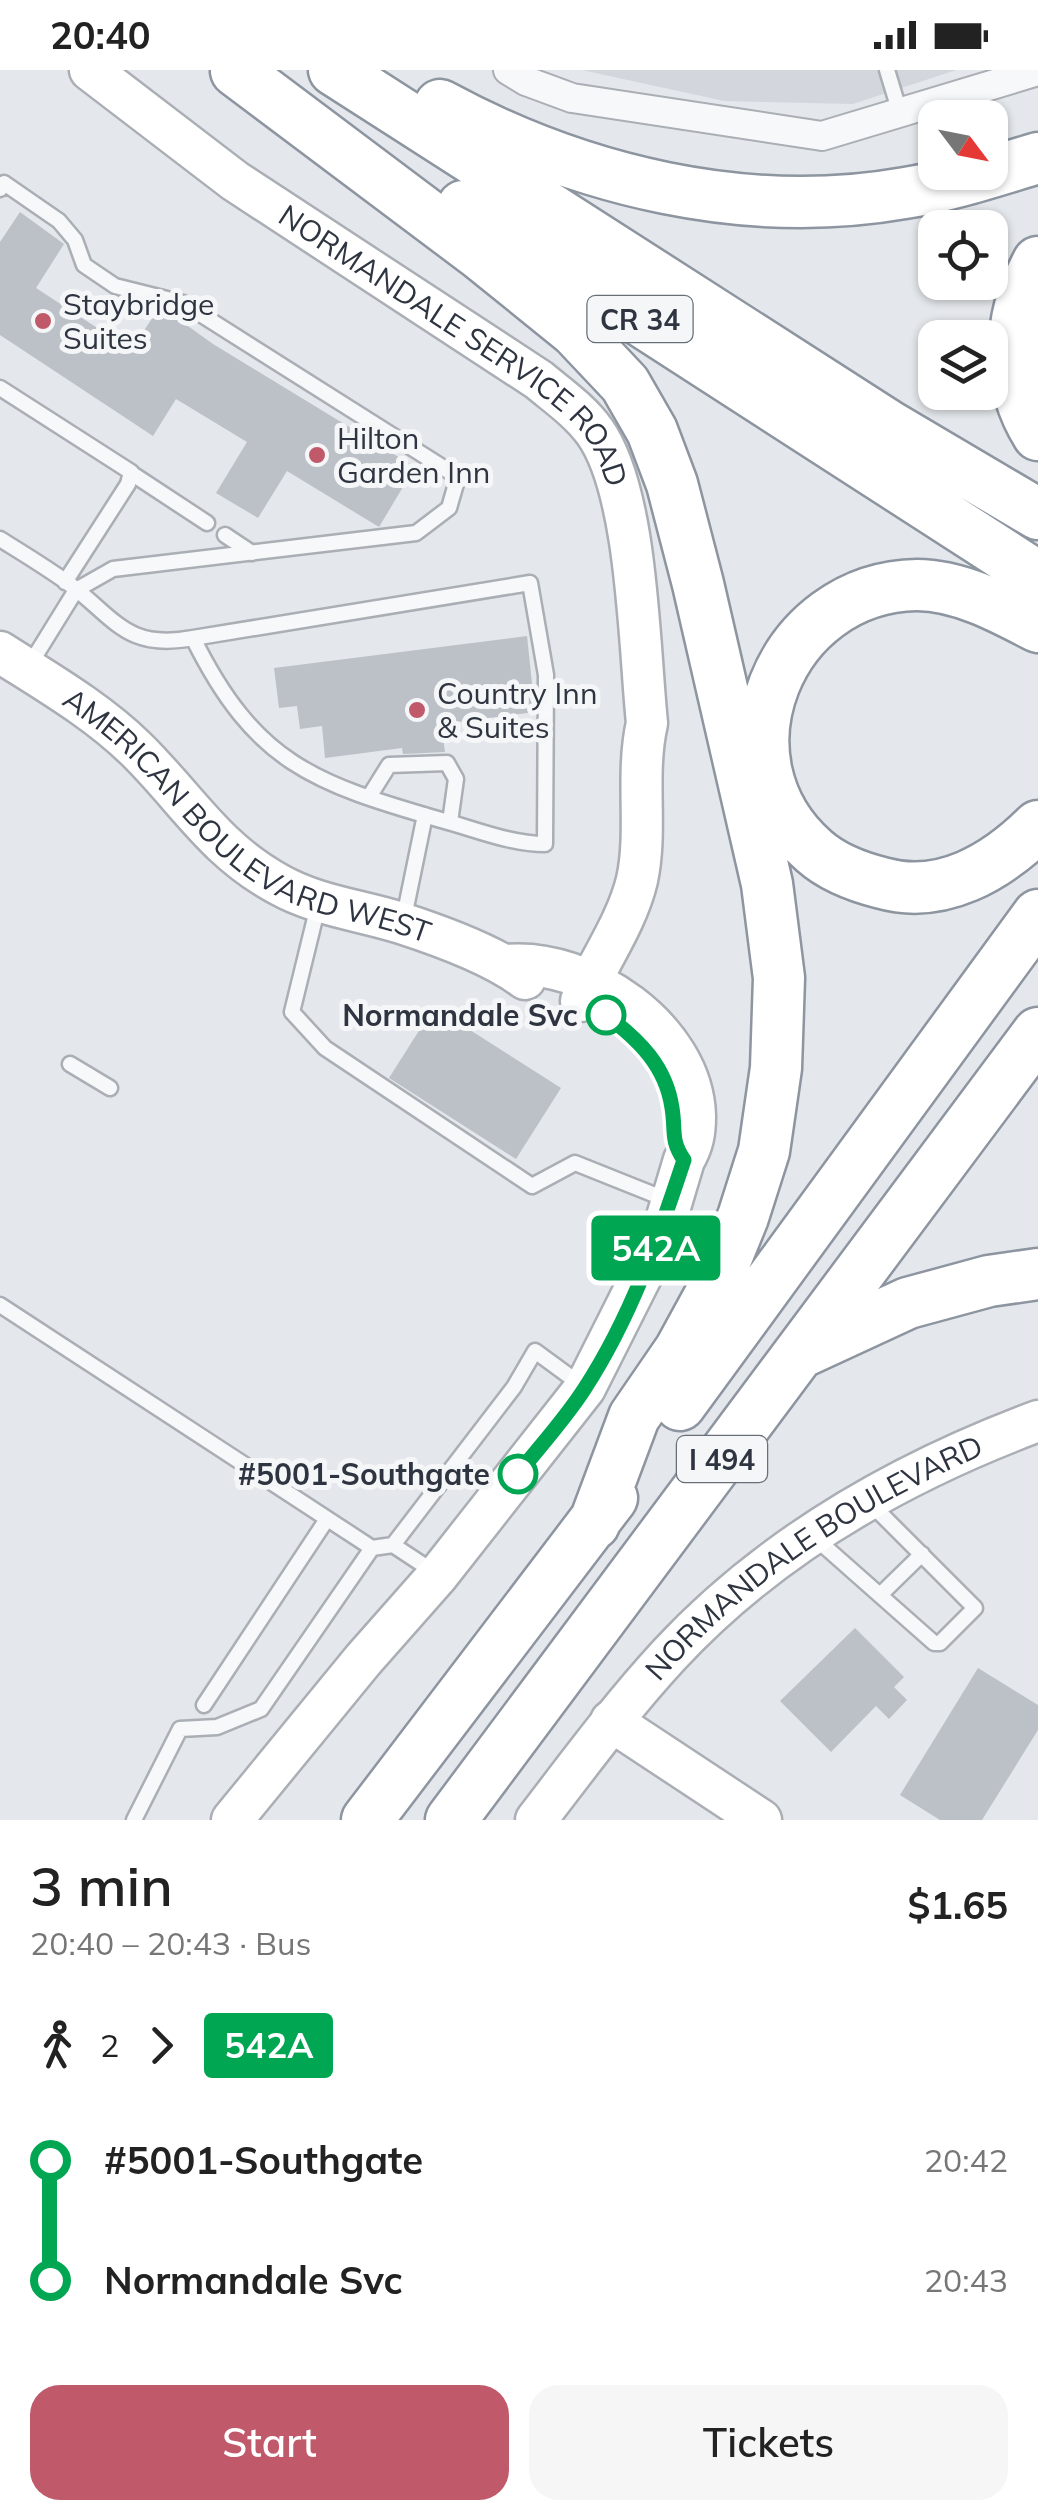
<!DOCTYPE html>
<meta charset="utf-8">
<style>
:root{--surface:#fff;--page:#f6f6f6;--text:#222;--muted:#767676;--accent:#c0596a}
body{margin:0;font-family:Mulish,sans-serif;background:var(--page);color:var(--text);height:100vh;display:flex;flex-direction:column;font-size:38px;white-space:nowrap}
*{box-sizing:border-box;margin:0}
p{font-size:32px;color:var(--muted)}
.icon{flex:none;width:55px;height:55px;fill:none;stroke:currentColor;stroke-width:2;stroke-linecap:round;stroke-linejoin:round}
.map{position:relative;height:1750px;overflow:hidden}
.side{display:flex;flex-direction:column;background:var(--surface);flex:1}
.side>*{flex:none}
.badge{padding:0 20px;border-radius:8px;font-size:35px;line-height:65px}
.needle{width:65px;rotate:122deg}
.tools{position:absolute;left:918px;top:30px;display:grid;gap:20px}
.tools a{display:grid;place-items:center;width:90px;height:90px;border-radius:20px;background:var(--surface);box-shadow:0 2px 8px #0004;font-size:50px}
.map>.badge{position:absolute;translate:-50% -50%;box-shadow:0 0 0 5px #fff}
.legs{display:flex;align-items:center;gap:15px;height:110px;padding:0 30px;font-size:32px}
.legs p{margin-inline-start:auto}
.head{display:flex;align-items:center;justify-content:space-between;height:170px;padding:0 30px}
h1{font-size:55px;font-weight:600;line-height:75px}
.button{display:flex;gap:20px;margin-top:auto;padding:20px 30px}
.button a{flex:1;height:115px;border-radius:30px;background:var(--accent);color:#fff;font-size:40px;font-weight:600;line-height:115px;text-align:center}
.button a+a{background:var(--page);color:var(--text)}
ul{padding:0 30px;list-style:none}
li{display:flex;align-items:center;gap:35px;height:120px;font-size:38px}
li i{display:grid;place-items:center;width:15px;height:100%;margin:0 12px;background:currentColor}
li i::after{content:'';width:25px;height:25px;margin:-12px;border:8px solid;border-radius:50%;background:var(--surface)}
li p{margin-inline-start:auto}
li:first-child i{background:linear-gradient(#0000 50%,currentColor 0)}
li:last-child i{background:linear-gradient(currentColor 50%,#0000 0)}
.status{display:flex;justify-content:space-between;align-items:center;height:70px;padding:0 50px;background:var(--surface);direction:ltr}
.status svg{height:28px;fill:currentColor}
.map>svg:first-child{display:block}
.built{fill:#d3d6dc}
.building{fill:#bcc0c7}
.lines{fill:none;stroke-linecap:round;stroke-linejoin:round}
.lane-casing{stroke:#aaaeb5;stroke-width:19}
.street-casing{stroke:#aaaeb5;stroke-width:32}
.secondary-casing{stroke:#aaaeb5;stroke-width:45}
.highway-casing{stroke:#8d95a0;stroke-width:55}
.lane{stroke:#f7f8f9;stroke-width:14}
.street{stroke:#f7f8f9;stroke-width:28}
.secondary{stroke:#fff;stroke-width:40}
.highway{stroke:#fff;stroke-width:50}
.line-1-casing{stroke:#fff;stroke-width:22}
.line-1{stroke:#00a651;stroke-width:15}
.poi-dot{fill:#c0596a;stroke:#f4f6f8;stroke-width:4}
.stop-1-dot{fill:#fff;stroke:#00a651;stroke-width:5}
.labels{text-anchor:middle;dominant-baseline:central;stroke-width:10;stroke-linejoin:round;paint-order:stroke}
.shield{fill:#f4f6f8;stroke:#696f78;stroke-width:2.5}
.shield-label{font-size:28px;font-weight:bold;fill:#2e3541}
.poi-label{font-size:30px;fill:#2e3541;stroke:#f4f6f8;text-anchor:start}
.street-label{font-size:30px;fill:#2e3541;stroke:#f4f6f8}
.stop-label{font-size:30px;font-weight:bold;fill:#2e3541;stroke:#f4f6f8;text-anchor:end}
</style>
<div class="status"><b>20:40</b><svg viewBox="0 0 49 12"><path d="M0 12V9h3v3zM5 12V6h3v6zM10 12V3h3v9zM15 12V0h3v12zM26 1h20v11H26zM47 4h2v5h-2z"/></svg></div>
<div class="map">
<svg width="1038" height="1750" viewBox="0 0 1038 1750">
<rect width="100%" height="100%" fill="#e4e7eb"/>
<path class="built" d="M582,0H956L853,34L724,31Z"/>
<path class="building" d="M20,142L64,174L36,218L131,280L159,238L164,239L213,274L415,397L379,457L287,401L258,448L216,423L247,372L176,329L153,366L0,265V172Z
M527,566L535,642L441,654L445,682L403,684L402,678L325,688L322,656L300,659L297,636L279,638L274,598Z
M434,937L561,1018L516,1089L389,1008Z
M855,1558L904,1607L894,1617L907,1630L889,1649L876,1636L831,1682L780,1631Z
M978,1598L1038,1635V1660L982,1750H940L900,1725Z"/>
<g class="lines">
<defs>
<path id="lane" d="M887,0L900,43
M0,119L4,113L59,151L75,170L84,195L115,216L183,233L458,407L449,438L416,463L113,499L76,520L29,596
M0,318L131,402L128,414L65,512
M131,403L207,453
M225,465L252,483
M0,469C24,484 49,499 72,516C117,551 128,580 193,568L530,513L546,605L545,774C510,774 475,759 441,750C313,713 255,693 193,568
M369,727L389,695L447,693L456,709L450,752
M318,836L292,942L325,978L532,1116L575,1093L670,1131
M403,852L425,745
M70,994L110,1018
M0,1235L372,1478L393,1475L514,1317L535,1281L580,1314
M814,1467L934,1573H940L975,1538L870,1433
M393,1475L437,1504
M880,1525L922,1484
M204,1635L327,1449
M134,1750L180,1659L217,1657L261,1639L372,1478"/>
<path id="street" d="M508,0L526,11L572,28L822,66L1038,1"/>
<g id="secondary">
<path id="s1" d="M90,0L235,111L539,310C558,326 580,341 595,362C638,423 639,577 647,653C635,706 648,759 637,810C627,852 599,891 581,931"/>
<path id="s2" d="M0,582C47,612 96,640 136,679C186,728 214,779 278,814C317,836 360,840 401,853C438,865 495,886 525,909"/>
<path d="M611,1651L761,1750"/>
<path d="M232,1750L363,1590L438,1505L585,1318L661,1167L684,1090C693,1075 695,1063 695,1046C693,960 587,887 506,895"/>
<path id="s3" d="M536,1750C579,1694 621,1637 669,1585C770,1476 901,1402 1038,1351"/>
</g>
<path id="highway" d="M334,0L889,356L1038,444
M236,1L481,185L575,261L625,314L652,361L672,414L698,514L767,814L779,908L776,998L764,1081L743,1147L715,1216L680,1280L634,1347L594,1454
M440,35C580,111 746,151 905,123C950,116 994,101 1038,88
M463,136L1038,507
M1038,192C1008,247 1004,311 1038,365
M1038,557C1002,538 959,515 917,515C779,517 709,689 814,781C832,797 858,807 882,813C942,830 997,797 1038,756
M802,1282L908,1233L989,1211L1038,1204
M680,1335L1038,845
M367,1750L612,1428
M451,1750L1038,963"/>
</defs>
<use href="#lane" class="lane-casing"/>
<use href="#street" class="street-casing"/>
<use href="#secondary" class="secondary-casing"/>
<use href="#highway" class="highway-casing"/>
<use href="#lane" class="lane"/>
<use href="#street" class="street"/>
<use href="#secondary" class="secondary"/>
<use href="#highway" class="highway"/>
</g>
<g class="lines">
<defs>
<path id="line-1" d="M518,1404C540,1376 566,1348 585,1318C631,1247 658,1169 684,1090C670,1069 676,1062 672,1038C666,996 639,970 606,945"/>
</defs>
<use href="#line-1" class="line-1-casing"/>
<use href="#line-1" class="line-1"/>
</g>
<g class="poi-dot">
<circle cx="43" cy="251" r="10"/>
<circle cx="317" cy="385" r="10"/>
<circle cx="417" cy="640" r="10"/>
</g>
<g class="stop-1-dot">
<circle cx="606" cy="945" r="18"/>
<circle cx="518" cy="1404" r="18"/>
</g>
<g class="labels">
<g class="shield">
<rect x="587.5" y="226" width="105" height="46" rx="8"/>
<rect x="677" y="1366" width="90" height="46" rx="8"/>
</g>
<g class="shield-label">
<text x="640" y="249">CR 34</text>
<text x="722" y="1389">I 494</text>
</g>
<g class="poi-label">
<text x="63" y="234">Staybridge<tspan x="63" dy="34">Suites</tspan></text>
<text x="337" y="368">Hilton<tspan x="337" dy="34">Garden Inn</tspan></text>
<text x="437" y="623">Country Inn<tspan x="437" dy="34">&amp; Suites</tspan></text>
</g>
<g class="street-label">
<text stroke="none"><textPath href="#s1" startOffset="460">NORMANDALE SERVICE ROAD</textPath></text>
<text stroke="none"><textPath href="#s2" startOffset="302">AMERICAN BOULEVARD WEST</textPath></text>
<text stroke="none"><textPath href="#s3" startOffset="388">NORMANDALE BOULEVARD</textPath></text>
</g>
<g class="stop-label">
<text x="578" y="945">Normandale Svc</text>
<text x="490" y="1404">#5001-Southgate</text>
</g>
</g>
</svg>
<div class="tools">
<a><svg class="needle" viewBox="-14 -14 28 28"><path d="M0-13l5 13h-10z" fill="#e53935"/><path d="M0 13l5-13h-10z" fill="#767676"/></svg></a>
<a><svg class="icon" aria-label="locate" viewBox="0 0 24 24"><circle cx="12" cy="12" r="6"/><path d="M12 2v4M12 18v4M2 12h4M18 12h4"/></svg></a>
<a><svg class="icon" aria-label="layers" viewBox="0 0 24 24"><path d="M12 4l9 5-9 5-9-5zM3 14l9 5 9-5"/></svg></a>
</div>
<b class="badge" style="left:656px;top:1178px;background:#00a651;color:#fff">542A</b>
</div>
<section class="side">
<div class="head"><div><h1>3 min</h1><p>20:40 – 20:43 · Bus</p></div><b>$1.65</b></div>
<div class="legs"><svg class="icon" aria-label="walk" viewBox="0 0 24 24"><circle cx="13" cy="4" r="2"/><path d="M13 8l-2 6 4 7M11 14l-3 7M7 12l3-4h3l4 4"/></svg>2<svg class="icon" aria-label="forward" viewBox="0 0 24 24"><path d="M9 5l7 7-7 7"/></svg><b class="badge" style="background:#00a651;color:#fff">542A</b></div>
<ul>
<li><i style="color:#00a651"></i><b>#5001-Southgate</b><p>20:42</p></li>
<li><i style="color:#00a651"></i><b>Normandale Svc</b><p>20:43</p></li>
</ul>
<div class="button"><a>Start</a><a>Tickets</a></div>
</section>
